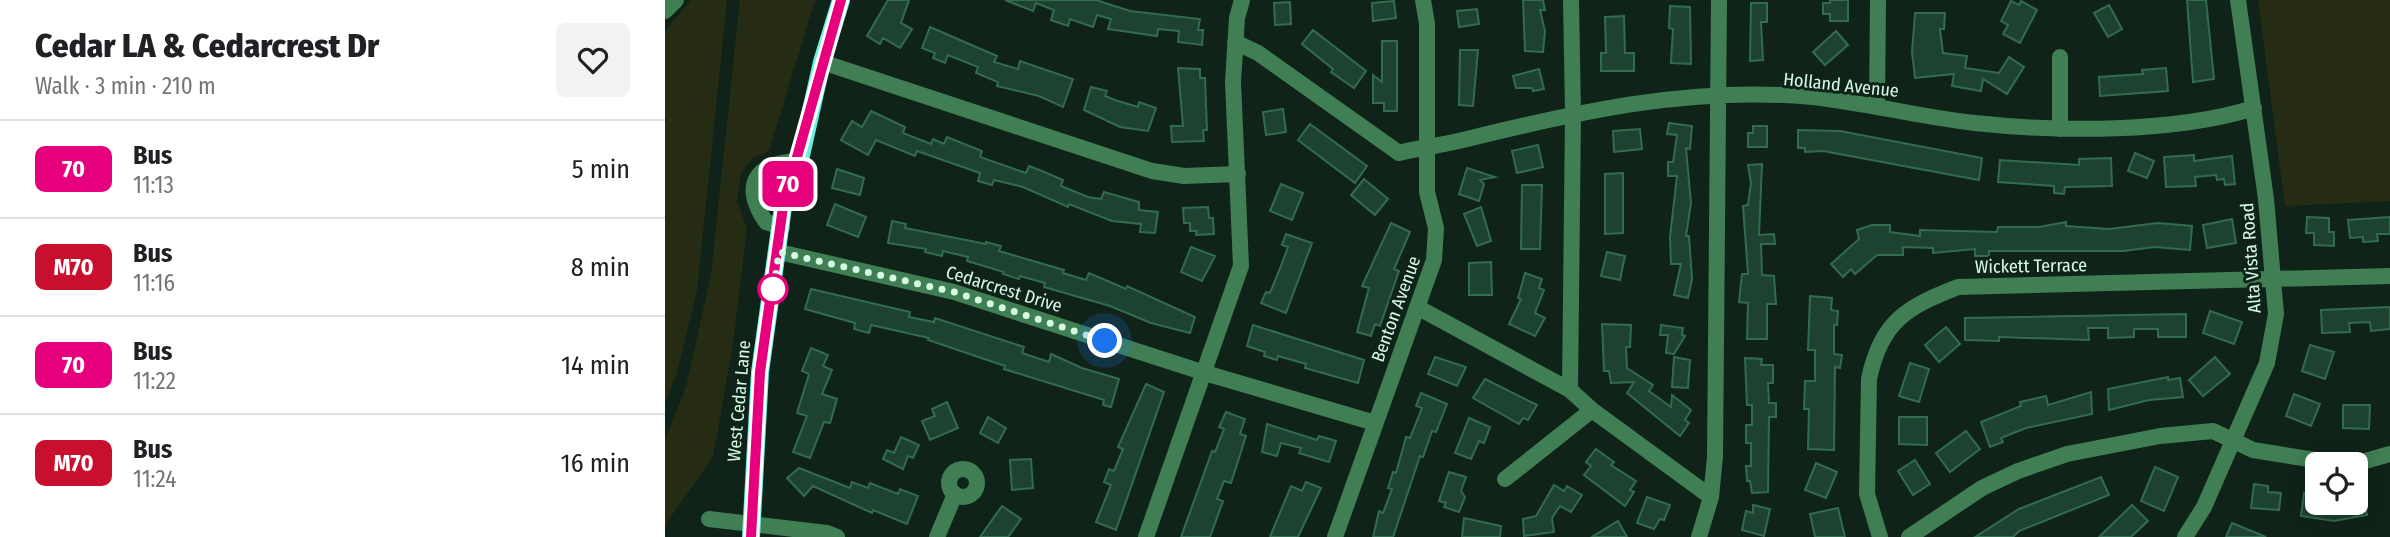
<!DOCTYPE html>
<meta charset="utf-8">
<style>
:root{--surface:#fff;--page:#f2f2f2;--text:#202124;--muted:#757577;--line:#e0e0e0}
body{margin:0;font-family:"Fira Sans Condensed",sans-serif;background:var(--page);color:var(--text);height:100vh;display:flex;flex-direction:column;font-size:26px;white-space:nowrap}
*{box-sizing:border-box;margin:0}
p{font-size:23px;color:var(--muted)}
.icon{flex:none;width:38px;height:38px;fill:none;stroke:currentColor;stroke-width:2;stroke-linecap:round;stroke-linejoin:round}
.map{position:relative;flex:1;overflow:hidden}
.side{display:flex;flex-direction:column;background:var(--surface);width:665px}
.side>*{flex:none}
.badge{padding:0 14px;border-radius:10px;font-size:24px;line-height:46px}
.controls{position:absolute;left:1640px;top:452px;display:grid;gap:14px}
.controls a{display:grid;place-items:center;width:63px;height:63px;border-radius:10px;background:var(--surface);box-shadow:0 4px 18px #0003;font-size:35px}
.you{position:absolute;width:35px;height:35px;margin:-18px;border:5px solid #fff;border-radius:50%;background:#1a73e8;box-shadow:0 0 0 10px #1a73e833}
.map>.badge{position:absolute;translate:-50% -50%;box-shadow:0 0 0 4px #fff}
.round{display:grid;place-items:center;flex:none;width:74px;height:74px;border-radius:10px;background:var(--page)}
.head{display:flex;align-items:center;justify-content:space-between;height:119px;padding:0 35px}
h1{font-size:33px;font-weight:800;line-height:52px}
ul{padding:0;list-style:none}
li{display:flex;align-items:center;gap:21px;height:98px;padding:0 35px;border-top:2px solid var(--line)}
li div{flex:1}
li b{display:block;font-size:26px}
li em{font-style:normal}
li .badge{min-width:77px;font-weight:700;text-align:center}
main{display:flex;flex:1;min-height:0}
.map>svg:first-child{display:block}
.green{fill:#262c14}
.building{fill:#1e4230;stroke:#326c4e;stroke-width:2}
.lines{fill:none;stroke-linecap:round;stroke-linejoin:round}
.minor{stroke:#407e54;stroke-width:16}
.major{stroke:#67f1e6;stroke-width:18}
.line-casing{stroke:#fff;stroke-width:16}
.line{stroke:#e6007e;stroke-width:10}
.walk{stroke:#d6fbe5;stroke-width:7;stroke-dasharray:0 12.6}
.stop-dot{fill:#fff;stroke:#e6007e;stroke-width:3.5}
.labels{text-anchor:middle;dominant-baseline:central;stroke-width:6;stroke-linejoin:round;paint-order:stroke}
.street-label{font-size:18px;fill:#d6fbe5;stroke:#102319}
</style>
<main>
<section class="side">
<div class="head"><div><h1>Cedar LA &amp; Cedarcrest Dr</h1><p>Walk · 3 min · 210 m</p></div><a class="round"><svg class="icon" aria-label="heart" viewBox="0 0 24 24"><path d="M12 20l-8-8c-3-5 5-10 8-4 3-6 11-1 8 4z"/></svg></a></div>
<ul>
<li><span class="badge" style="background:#e6007e;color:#fff">70</span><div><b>Bus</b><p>11:13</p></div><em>5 min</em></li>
<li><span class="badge" style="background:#c8102e;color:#fff">M70</span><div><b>Bus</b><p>11:16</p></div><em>8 min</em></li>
<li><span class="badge" style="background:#e6007e;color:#fff">70</span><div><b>Bus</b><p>11:22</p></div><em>14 min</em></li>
<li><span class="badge" style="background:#c8102e;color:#fff">M70</span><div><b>Bus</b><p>11:24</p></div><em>16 min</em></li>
</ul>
</section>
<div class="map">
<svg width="1725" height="537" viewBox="0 0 1725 537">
<rect width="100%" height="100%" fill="#102319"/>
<path class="green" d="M26,0H62L32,291L11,376L0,401V31Z
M75,0H150L104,151L88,158L76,172L72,200L82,229L68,344L48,457L0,525V440L21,387L46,275Z
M1593,0H1725V201L1620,206Z"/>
<path class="building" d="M223,0H244L236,23L247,29L235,48L218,38L215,44L202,36Z
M340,0H431L465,11L535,19L533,30H538L537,45L513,42L514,31L493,29L492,36L443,29L446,19L432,15L428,27L405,19L403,26L386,20L389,10L371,3L368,11Z
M858,0H878L880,10H875L880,31L878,52L860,51Z
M1165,0H1183V21H1165V14H1158V3H1165Z
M1522,0H1541L1549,79L1528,82Z
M729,1L731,18L708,21L707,3Z
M1346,1L1354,5L1356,1L1372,10L1355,43L1338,34L1343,25L1336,21Z
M625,2L626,24L610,25L609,3Z
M1086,3H1102V22H1096L1098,60L1085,61Z
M1444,5L1457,29L1443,37L1429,13Z
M1005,6L1025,7L1026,64L1006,63L1008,29L1004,28Z
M812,9L814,24L794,27L792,11Z
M1250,13H1280L1279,29H1275L1278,53L1302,56L1300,68L1334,73L1344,57L1359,67L1342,94L1318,79L1316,91L1287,86L1289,74L1250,78L1247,52Z
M959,16L960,53H969V71H936V53H941L940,17Z
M265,27L332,56L329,62L353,69L355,61L408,79L398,107L374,96L332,86L333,82L311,73L313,67L283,55L280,63L268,58L270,53L257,48Z
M648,30L701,71L689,88L666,72L668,69L637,44Z
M1171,31L1183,45L1160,65L1148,52Z
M717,41H732V111H719V103H708V75L717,82Z
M795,50H813L808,106L794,105Z
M513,68L535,69V78H540L542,130H538L539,141L507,142L506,126H518Z
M1501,68L1503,91L1435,96L1434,77L1478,74L1477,70Z
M874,69L879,89L868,91L867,88H851L848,76Z
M426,87L442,91L440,96L450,100L473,107L474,102L491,108L483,131L455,127L419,110Z
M618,109L621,132L601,135L598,112Z
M206,111L240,127L238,133L266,144L268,139L279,144L282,137L317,151L315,157L361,173L364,166L377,171L398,180L396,186L423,197L436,199L439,192L474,202V210L493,212L490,233L475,232L476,224L447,221L404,204L403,207L358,187L329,180L327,185L313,181L315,173L252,151L250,156L211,140L203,155L176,140L187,121L197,127Z
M1004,123L1027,126L1025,149L1021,148L1026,203L1021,236H1024L1027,279L1023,298L1009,295L1016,264H1006L1005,237L1012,176H1003V162H1008L1012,135L1002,134Z
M645,124L702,166L690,183L633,140Z
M1088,126H1102V147H1083V133H1088Z
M975,129L977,149L949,152L948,131Z
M1133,130L1175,131L1317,158L1314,180L1158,151L1140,152V148H1133Z
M873,145L878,167L852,173L847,151Z
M1470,153L1489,161L1482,178L1463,171Z
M1529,155V161L1567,156L1570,184L1560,185L1559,179L1552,180L1551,175L1530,177L1531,186L1501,187L1499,157Z
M1446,158L1447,186L1400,187L1399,194L1389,193V186L1333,182L1335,160L1414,165V159Z
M1097,164L1094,235L1109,234L1110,244H1096L1097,275L1109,276L1111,304H1102V339H1082L1083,303L1074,302L1077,274H1083L1078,206L1083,205L1086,183L1083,165Z
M802,168L830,177L815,180L819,184L814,201L794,194Z
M172,169L199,178L195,195L167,188Z
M958,173V233L940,234V174Z
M699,179L723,199L710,215L686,195Z
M616,184L638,193L627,220L605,211Z
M857,185H877L875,249H856Z
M170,204L201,217L193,237L162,225Z
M543,207L544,218H548L549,234L531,235L532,231H525V223H519L518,208Z
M816,207L826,241L812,246L799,214Z
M1642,217L1664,218V232H1669V246L1649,245V233H1641Z
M1725,217V234H1712L1713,241L1698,242V237L1685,238L1683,220Z
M1567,219L1571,243L1542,248L1538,225Z
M227,221L241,224L240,228L321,244V242L336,246L334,251L399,270L398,273L421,280L424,273L461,289L462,286L530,317L525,333L486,323L445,306L379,287L380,283L355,276L354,279L338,274L339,272L302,261L303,257L278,251L277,256L260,252L261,249L223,243Z
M1401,222V226L1444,229L1493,223L1527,226L1525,250L1490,247L1458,251H1324V256H1310V249L1268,253V248L1238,247V255H1212L1190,274L1186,269L1178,277L1166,264L1194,239L1192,230L1207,225H1225V232L1255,236V230L1332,232L1333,227H1374Z
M726,223L745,232L729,269L734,271L715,326L710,324L706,336L692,332L704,288L697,286Z
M621,234L647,243L621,313L596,303L601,292L605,293L616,266L623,247L617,245Z
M526,247L550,256L537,281L516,272Z
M942,252L960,256L955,280L936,276Z
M826,262L827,295H804V263Z
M860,273L877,279L874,288L879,290L870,313L880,318L870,336L844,324L856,299L853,298Z
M146,289L245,312L244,317L269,322L270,318L359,347L357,353L384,362L386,354L417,368L454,379L446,407L438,405L439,400L339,369L340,366L263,340L264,338L206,325L204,333L189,329L190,323L140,309Z
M1145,296L1167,298L1166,310L1173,311L1172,325H1169V354L1177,355L1175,368L1170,367L1169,450L1143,449L1144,409H1139L1140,381H1150V350H1143Z
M1725,307V329L1706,331L1705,322L1684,323L1685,332L1657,333L1656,310Z
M1545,311L1577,322L1569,344L1538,333Z
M1521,314V337H1493V329H1469V337L1443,338V328H1423L1424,340L1334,337V341L1300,340V318Z
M937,324L966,325L965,347H961L962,368L988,385L984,391L1006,407L1007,395L1026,410L1020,420L1024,423L1015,436L962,393L969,382L946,383L944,371H939Z
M588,325L699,360L693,383L640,368L641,364L613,356L612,360L599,356L600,352L582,346Z
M996,325L1018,328L1017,335L1020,336L1009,354L1001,353L1003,335H995Z
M1281,327L1295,344L1274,362L1260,345Z
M1645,345L1669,352L1660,379L1637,371Z
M146,348L163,355L158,366L167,370L157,394L172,399L165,423L159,422L145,458L128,452L142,416L132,413L144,374L137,371Z
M770,357L801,367L792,386L763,374Z
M1009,357L1025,360L1023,388L1007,387Z
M1550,357L1565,374L1538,396L1524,380Z
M1080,358L1097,359L1096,365H1108V383H1103L1104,403H1111V417H1104L1103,492L1087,493L1085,481H1082L1081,466H1086V443H1081V425H1087V405H1082Z
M1245,363L1264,369L1254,402L1234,396Z
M1503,377V380L1515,378L1518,397L1484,400L1444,410L1443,389Z
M820,379L872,405L863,420L858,418L854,424L808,398Z
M481,384L499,392L451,530L431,522L446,485L439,482L444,469L449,471L458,449L453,447Z
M1426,392L1427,414L1361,428L1336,438L1338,442L1325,447L1316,422L1356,406L1355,402L1381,396L1383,405Z
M756,393L782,404L771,432L767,431L758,457L755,456L728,537H708L714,511L718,513L727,489L723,488L728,472L731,473L741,437L745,438L757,408L751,406Z
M1629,394L1655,404L1646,426L1621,416Z
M282,402L293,428L265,440L257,421L270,416L267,409Z
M1678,405H1705L1704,429L1678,428Z
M561,412L580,419L575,434L581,436L566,483L559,481L552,499L558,501L545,537H516L547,451L550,452L559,429L554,427Z
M323,417L341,428L333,443L315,433Z
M1234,417H1262V445L1234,444Z
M804,418L825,427L819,443L814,441L806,459L790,453Z
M602,424L652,440L654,436L671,441L664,462L634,453L636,448L616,443L612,456L597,452Z
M1301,431L1315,449L1285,472L1271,453Z
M236,437L254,445L248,458L243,456L238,469L218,459L222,450L229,453Z
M931,449L949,462L946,465L971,481L965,490L969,492L960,506L919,475L926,466L921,462Z
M366,459L368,488L347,490L345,460Z
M1250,460L1265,484L1248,495L1233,471Z
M1151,463L1172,472L1161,498L1140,490Z
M1490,467L1513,477L1499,511L1476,501Z
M134,468L185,488L187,482L203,488L205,483L233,494L235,489L253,496L242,524L208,510L207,513L148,486L139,496L122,478Z
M784,472L801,477L796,491L800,497L794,512L779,507L781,503L774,501Z
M1436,477L1444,495L1354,531L1348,537H1310L1354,509Z
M641,482L656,488L633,537H605L626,486L637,491Z
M1589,484L1603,486V492L1616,493L1614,510L1586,508Z
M889,485L899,491L902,486L917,495L906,512L895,506L887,518L889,532L859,536L858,519L871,516Z
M1639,493L1652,495V502L1699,501L1702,515L1669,521L1636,516Z
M982,497L1005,505L999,520L995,519L989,529L972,523Z
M1088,505L1105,509L1099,536L1077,530L1081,511L1088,513Z
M1467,505L1483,521L1466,537H1434Z
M337,506L356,519L343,537H315Z
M1173,508L1180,537H1150L1145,514Z
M799,518L836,526L835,537H797Z
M953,521L962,537H927Z
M1567,523L1601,537H1561Z"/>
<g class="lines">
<path class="minor" d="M0,11L11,0
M570,42L593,53L734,153C757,147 779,145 802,139C915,111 1030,86 1147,97C1202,103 1255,117 1310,123C1393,132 1509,133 1589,108
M157,62L487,171L519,176L573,174
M1212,107L1213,0
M1395,129V57
M117,227L101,222C76,185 90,163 133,161
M114,252L289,292L540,373L710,423
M752,307L905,390L927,410L1046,497
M905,390L908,113L906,0
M284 483a14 14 0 1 1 28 0a14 14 0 1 1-28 0Z
M840,479L927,410
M44,519L162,533L172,537
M272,537L290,494
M481,537L576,266L568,82L572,18L577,0
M670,537L769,260L771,228L762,192V24L758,0
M1034,537L1046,497L1050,457L1054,0
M1215,537L1202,494L1204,379C1216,321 1242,307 1293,287L1725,276
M1244,537L1317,488L1353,471L1402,454L1495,436L1548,431L1588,450L1669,463L1697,462L1725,454
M1520,537L1539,507L1602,363L1611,314L1601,199L1573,0"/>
<path class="major" d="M132,173L157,62L176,0
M86,537L95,372L118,207L123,181L133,161"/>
</g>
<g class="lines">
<defs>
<path id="line" d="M86,537L95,372L118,207L176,0"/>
</defs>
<use href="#line" class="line-casing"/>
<use href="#line" class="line"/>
<path class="walk" d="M108,289L107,300L114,252L289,292L440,341"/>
</g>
<circle class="stop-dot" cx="108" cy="289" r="14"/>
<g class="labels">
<g class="street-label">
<text transform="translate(1176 85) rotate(6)">Holland Avenue</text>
<text transform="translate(1586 258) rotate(-94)">Alta Vista Road</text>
<text transform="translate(1366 266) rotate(-1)">Wickett Terrace</text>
<text transform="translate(339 289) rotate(17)">Cedarcrest Drive</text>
<text transform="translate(731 309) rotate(-70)">Benton Avenue</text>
<text transform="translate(74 401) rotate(-85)">West Cedar Lane</text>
</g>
</g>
</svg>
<div class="controls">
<a><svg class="icon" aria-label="locate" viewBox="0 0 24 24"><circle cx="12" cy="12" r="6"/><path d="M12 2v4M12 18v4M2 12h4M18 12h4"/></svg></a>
</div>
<div class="you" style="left:440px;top:341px"></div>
<b class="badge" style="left:123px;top:184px;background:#e6007e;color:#fff">70</b>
</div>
</main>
